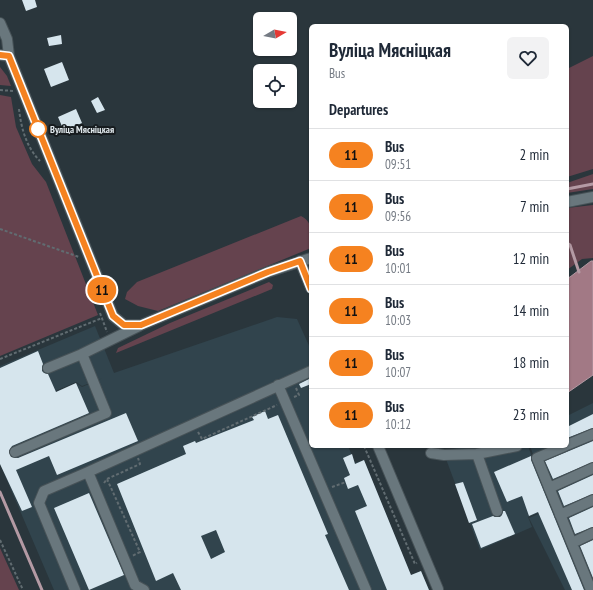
<!DOCTYPE html>
<meta charset="utf-8">
<style>
:root{--surface:#fff;--page:#f2f2f3;--text:#1f2937;--muted:#747a83;--line:#e0e1e3}
body{margin:0;font-family:"PT Sans Narrow",sans-serif;background:var(--page);color:var(--text);height:100vh;display:flex;flex-direction:column;font-size:15px;white-space:nowrap}
*{box-sizing:border-box;margin:0}
p{font-size:13px;color:var(--muted)}
.icon{flex:none;width:22px;height:22px;fill:none;stroke:currentColor;stroke-width:2;stroke-linecap:round;stroke-linejoin:round}
.map{position:relative;flex:1;overflow:hidden}
.sheet{position:absolute;left:309px;top:24px;width:260px;height:424px;display:flex;flex-direction:column;background:var(--surface);border-radius:6px;box-shadow:0 1px 3px #0004}
.sheet>*{flex:none}
.badge{padding:0 8px;border-radius:13px;font-size:14px;line-height:26px}
.needle{width:26px;rotate:80deg}
.fabs{position:absolute;left:253px;top:12px;display:grid;gap:8px}
.fabs a{display:grid;place-items:center;width:44px;height:44px;border-radius:6px;background:var(--surface);box-shadow:0 1px 3px #0004;font-size:20px}
.map>.badge{position:absolute;translate:-50% -50%;box-shadow:0 0 0 2px #fff}
h2{padding:0 20px;font-size:15px;line-height:36px}
.round{display:grid;place-items:center;flex:none;width:42px;height:42px;border-radius:6px;background:var(--page)}
.summary{display:flex;align-items:center;justify-content:space-between;height:68px;padding:0 20px}
h1{font-size:19px;font-weight:700;line-height:30px}
ul{padding:0;list-style:none}
li{display:flex;align-items:center;gap:12px;height:52px;padding:0 20px;border-top:1px solid var(--line)}
li div{flex:1}
li b{display:block;font-size:15px}
li em{font-style:normal}
li .badge{min-width:44px;font-weight:700;text-align:center}
.map>svg:first-child{display:block}
.built{fill:#31444d}
.green{fill:#65434e}
.water{fill:#a27985;stroke:#b49aa4}
.lines{fill:none;stroke-linecap:round;stroke-linejoin:round}
.stream{stroke:#b49aa4;stroke-width:3}
.building{fill:#d6e5ed;fill-rule:evenodd}
.minor-casing{stroke:#475257;stroke-width:12}
.path{stroke:#616c71;stroke-width:2;stroke-dasharray:3 2;stroke-linecap:butt}
.minor{stroke:#69777d;stroke-width:10}
.line-casing{stroke:#fff;stroke-width:9}
.line{stroke:#f58220;stroke-width:6}
.stop-dot{fill:#fff;stroke:#f58220;stroke-width:2}
.labels{text-anchor:middle;dominant-baseline:central;stroke-width:4;stroke-linejoin:round;paint-order:stroke}
.stop-label{font-size:10px;font-weight:bold;fill:#dfe7eb;stroke:#171c1f;text-anchor:start}
</style>
<div class="map">
<svg width="593" height="590" viewBox="0 0 593 590">
<rect width="100%" height="100%" fill="#2a363c"/>
<path class="built" d="M277,317L297,319L311,350V446H348L355,463L364,460L411,575L421,571L429,590H54L0,464V416L76,383L82,387L103,378L82,386L76,382L0,415V366L95,326L114,373Z
M593,403V590H565L529,518L552,508L530,446H567V416Z
M469,446H528L551,508L528,517L532,527L480,550L443,451Z"/>
<path class="green" d="M593,56V169L567,177V69Z
M0,67L7,76L11,86L0,85Z
M0,95L11,97L16,127L32,164L46,182L98,315L0,356Z
M593,174V189L567,193V183Z
M593,205V258L582,259L567,270V208Z
M301,216C314,222 311,235 311,248L158,311L138,306L125,299L127,292L137,282Z
M269,282L273,285L272,289L116,353L118,348L170,323Z
M0,548L19,590H0Z"/>
<path class="water" d="M591,261H593V375L567,393V278L570,277Z"/>
<g class="lines">
<path class="stream" d="M567,189L593,184
M567,243L570,245L579,272
M0,492L42,590"/>
</g>
<path class="building" d="M22,0H35L37,7L26,11Z
M61,35L62,44L49,46L47,38Z
M62,62L69,80L51,87L44,69Z
M98,97L105,110L97,113L91,101Z
M76,109L82,123L64,131L58,117Z
M38,351L43,364L42,367V371L44,373L48,374L56,392L76,383L89,413L12,446L9,451L11,457L18,458L126,413L138,441L57,475L49,456L16,470L32,507L22,511L0,464V368Z
M311,378V384L301,388L299,384Z
M265,411L268,419L278,415L328,534L325,535L349,590H181L173,573L156,581L117,484L186,454L183,446L195,441L196,443L254,420L252,417ZM216,530L225,552L211,559L201,536Z
M593,414V428L567,438V427Z
M593,441V462L553,479L545,461Z
M352,454L355,464L364,460L411,575L421,571L429,590H387L355,511L367,506L358,485L348,489L344,478L350,475L343,458Z
M531,456V460L584,590H572L538,512L529,516L522,496L507,502L494,472Z
M593,475V494L564,506L558,491Z
M463,482L477,520L469,523L455,484Z
M89,493L124,575L89,590L54,508Z
M593,507V527L575,534L569,518Z
M503,511H505L515,534L481,548L472,524L493,516L495,517H500L502,515Z
M593,540V578L580,546Z"/>
<g class="lines">
<defs>
<path id="minor" d="M0,23L7,39L9,56
M0,55L9,56L113,316L124,325H141L268,272L311,258
M567,202L593,197
M300,261L311,288
M48,368L82,354L139,326
M278,385L366,590
M567,445L593,434
M378,446L438,589
M565,446L537,458L591,590
M15,452L106,413L82,354
M431,453L444,455L477,454L497,511
M477,454L517,446
M549,488L593,468
M560,515L593,500
M572,543L593,533
M75,590L39,503L44,491L88,472
M144,590L135,585L88,472L311,371"/>
</defs>
<use href="#minor" class="minor-casing"/>
<path class="path" d="M0,90L13,91
M19,109C21,127 26,147 40,161
M0,229L79,257
M100,313L107,332
M0,359L102,318
M294,397L299,395L296,388
M198,432L202,439L277,405
M364,446L415,564L417,563
M107,479L140,552L132,556
M104,483L107,479L140,464L138,458
M332,487L346,482
M0,540L23,590"/>
<use href="#minor" class="minor"/>
</g>
<g class="lines">
<defs>
<path id="line" d="M0,55L9,56L113,316L124,325H141L268,272L300,261L311,289"/>
</defs>
<use href="#line" class="line-casing"/>
<use href="#line" class="line"/>
</g>
<circle class="stop-dot" cx="38" cy="129" r="8"/>
<g class="labels">
<g class="stop-label">
<text x="50" y="129">Вуліца Мясніцкая</text>
</g>
</g>
</svg>
<div class="fabs">
<a><svg class="needle" viewBox="-14 -14 28 28"><path d="M0-13l5 13h-10z" fill="#e53935"/><path d="M0 13l5-13h-10z" fill="#747a83"/></svg></a>
<a><svg class="icon" aria-label="locate" viewBox="0 0 24 24"><circle cx="12" cy="12" r="6"/><path d="M12 2v4M12 18v4M2 12h4M18 12h4"/></svg></a>
</div>
<b class="badge" style="left:102px;top:290px;background:#f58220;color:#111">11</b>
<section class="sheet">
<div class="summary"><div><h1>Вуліца Мясніцкая</h1><p>Bus</p></div><a class="round"><svg class="icon" aria-label="heart" viewBox="0 0 24 24"><path d="M12 20l-8-8c-3-5 5-10 8-4 3-6 11-1 8 4z"/></svg></a></div>
<h2>Departures</h2>
<ul>
<li><span class="badge" style="background:#f58220;color:#111">11</span><div><b>Bus</b><p>09:51</p></div><em>2 min</em></li>
<li><span class="badge" style="background:#f58220;color:#111">11</span><div><b>Bus</b><p>09:56</p></div><em>7 min</em></li>
<li><span class="badge" style="background:#f58220;color:#111">11</span><div><b>Bus</b><p>10:01</p></div><em>12 min</em></li>
<li><span class="badge" style="background:#f58220;color:#111">11</span><div><b>Bus</b><p>10:03</p></div><em>14 min</em></li>
<li><span class="badge" style="background:#f58220;color:#111">11</span><div><b>Bus</b><p>10:07</p></div><em>18 min</em></li>
<li><span class="badge" style="background:#f58220;color:#111">11</span><div><b>Bus</b><p>10:12</p></div><em>23 min</em></li>
</ul>
</section>
</div>
